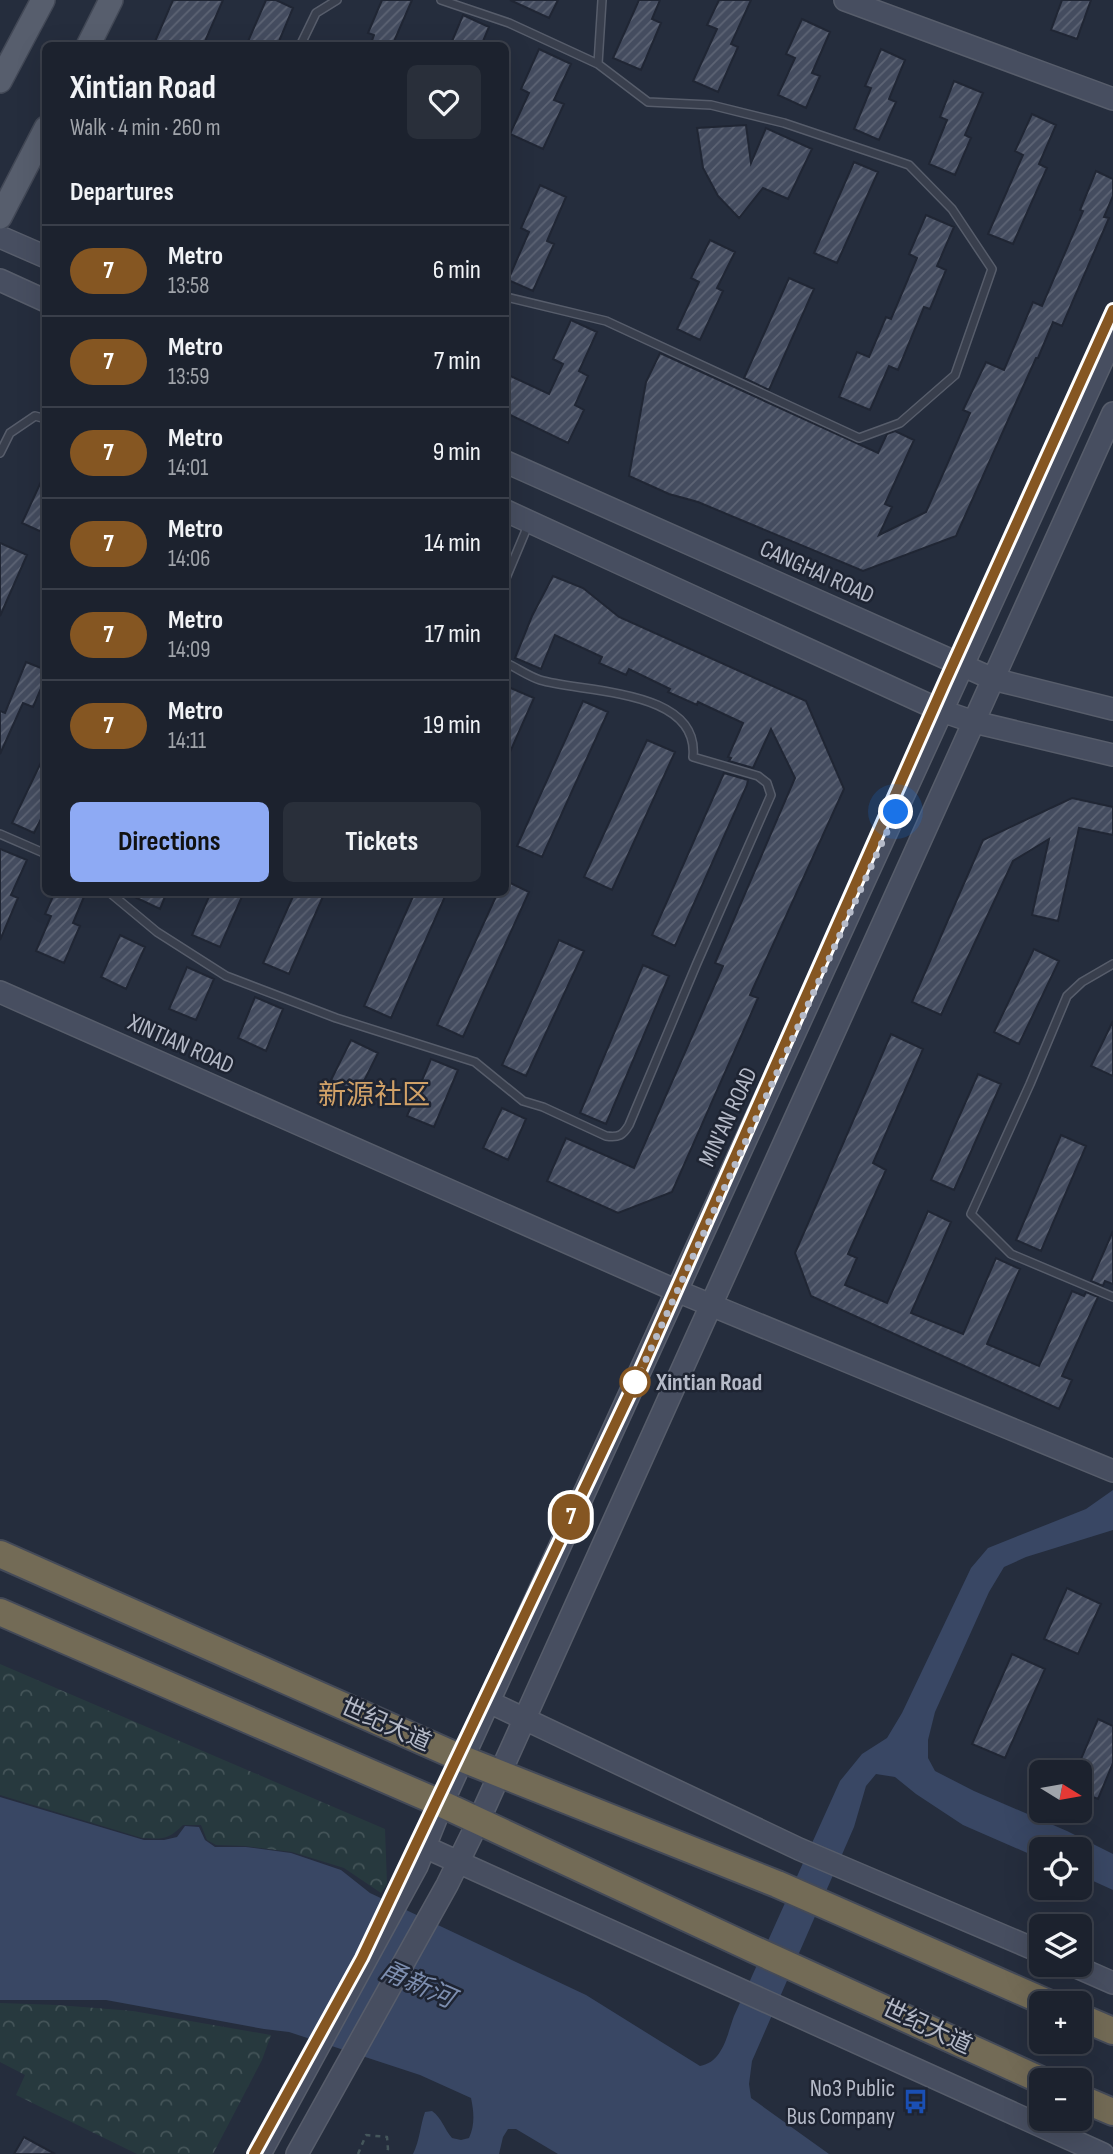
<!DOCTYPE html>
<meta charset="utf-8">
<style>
:root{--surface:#1c222e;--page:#292f3a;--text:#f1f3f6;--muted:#a0a4aa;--line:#3a3f4a;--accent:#8eaaf4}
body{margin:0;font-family:"Sofia Sans Condensed","Noto Sans SC",sans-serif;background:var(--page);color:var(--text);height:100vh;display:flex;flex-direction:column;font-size:26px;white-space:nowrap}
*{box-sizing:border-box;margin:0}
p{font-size:23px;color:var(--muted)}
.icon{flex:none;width:38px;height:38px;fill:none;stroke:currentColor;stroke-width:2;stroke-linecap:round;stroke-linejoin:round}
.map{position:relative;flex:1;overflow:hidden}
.panel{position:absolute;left:42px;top:42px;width:467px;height:854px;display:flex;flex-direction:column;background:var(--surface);border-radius:10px;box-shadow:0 7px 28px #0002,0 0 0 2px var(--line)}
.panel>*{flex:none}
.badge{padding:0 14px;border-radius:23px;font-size:24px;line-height:46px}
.needle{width:46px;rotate:101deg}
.controls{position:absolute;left:1029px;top:1760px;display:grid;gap:14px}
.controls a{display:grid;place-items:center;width:63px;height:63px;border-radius:10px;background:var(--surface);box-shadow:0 7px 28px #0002,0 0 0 2px var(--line);font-size:35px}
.you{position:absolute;width:35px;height:35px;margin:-18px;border:5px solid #fff;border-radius:50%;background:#1a73e8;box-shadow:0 0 0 10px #1a73e833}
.map>.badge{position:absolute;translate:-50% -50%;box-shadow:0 0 0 4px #fff}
h2{padding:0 28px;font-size:26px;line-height:63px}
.round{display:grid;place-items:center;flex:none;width:74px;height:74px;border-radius:10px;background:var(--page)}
.summary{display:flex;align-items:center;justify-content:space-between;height:119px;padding:0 28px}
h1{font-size:33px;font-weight:700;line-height:52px}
.primary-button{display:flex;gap:14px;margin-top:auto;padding:14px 28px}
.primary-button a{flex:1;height:80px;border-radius:10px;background:var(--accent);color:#111;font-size:28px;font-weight:700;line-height:80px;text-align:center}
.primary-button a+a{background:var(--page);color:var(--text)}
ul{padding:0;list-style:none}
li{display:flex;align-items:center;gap:21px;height:91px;padding:0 28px;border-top:2px solid var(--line)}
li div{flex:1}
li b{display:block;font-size:26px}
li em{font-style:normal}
li .badge{min-width:77px;font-weight:700;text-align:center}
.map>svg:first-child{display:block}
.forest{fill:url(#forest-crowns)}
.water{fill:#394764}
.building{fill:url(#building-hatch);stroke:#202634;stroke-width:2}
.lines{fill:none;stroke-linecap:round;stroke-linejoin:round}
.lane-casing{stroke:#575d6b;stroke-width:10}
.secondary-casing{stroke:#575d6b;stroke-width:24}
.primary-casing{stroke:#424856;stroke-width:26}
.highway-casing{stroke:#444a58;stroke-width:30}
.path{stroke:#45565b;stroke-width:2.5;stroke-dasharray:5 5;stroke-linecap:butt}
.lane{stroke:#393f4d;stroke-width:7}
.secondary{stroke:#474e60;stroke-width:21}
.primary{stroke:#575e6d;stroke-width:23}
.highway{stroke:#736b56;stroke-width:26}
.line-casing{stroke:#fff;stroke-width:16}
.line{stroke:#855622;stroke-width:10}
.walk{stroke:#b5bac8;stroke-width:7;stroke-dasharray:0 12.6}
.stop-dot{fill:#fff;stroke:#855622;stroke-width:3.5}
.labels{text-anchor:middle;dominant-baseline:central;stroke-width:5;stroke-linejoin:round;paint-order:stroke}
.street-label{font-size:24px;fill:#b5bac8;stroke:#1e2432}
.stop-label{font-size:24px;font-weight:bold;fill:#b5bac8;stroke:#1e2432;text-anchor:start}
.poi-label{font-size:24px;fill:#b5bac8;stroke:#1e2432;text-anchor:end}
.water-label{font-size:26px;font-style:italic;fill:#7d8eaf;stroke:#1e2432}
.quarter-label{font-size:28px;fill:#d1a167;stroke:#1e2432}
</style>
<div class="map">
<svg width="1113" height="2154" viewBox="0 0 1113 2154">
<defs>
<pattern id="forest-crowns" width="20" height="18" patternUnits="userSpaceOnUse" patternTransform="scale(1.75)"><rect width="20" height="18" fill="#27393e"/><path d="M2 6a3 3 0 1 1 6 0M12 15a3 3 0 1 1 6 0" fill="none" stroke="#445458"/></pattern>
<pattern id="building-hatch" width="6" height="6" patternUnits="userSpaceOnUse" patternTransform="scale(1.75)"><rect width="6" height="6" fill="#444c5f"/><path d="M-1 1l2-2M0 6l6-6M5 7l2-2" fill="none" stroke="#5d6474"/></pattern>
</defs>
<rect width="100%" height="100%" fill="#252d3d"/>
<path class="forest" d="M0,1664L385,1829L387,1884L381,1893L344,1868L292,1852L245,1846L216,1845L207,1840L201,1825H183C168,1840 163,1839 142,1838L0,1795Z
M0,2003L58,2005L133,2011L271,2035L262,2060L213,2154H137L16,2095L25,2075L0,2062Z"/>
<path class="water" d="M1113,1490V1530L1026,1557L1004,1567L989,1592L935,1712L928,1740V1758L935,1771L974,1791L1067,1831L1113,1854V1890L1080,1875V1850H1041V1859L963,1825L916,1794L895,1777L876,1774L866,1786L854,1827L752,2061L749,2084L751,2098L829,2154H558L516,2129H508L503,2137L499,2154H413C420,2140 420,2126 425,2112L432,2111C442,2118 444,2129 452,2138L461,2140L469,2138C475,2125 474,2112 471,2098L420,2075L289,2032L264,2029L106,2000H0V1797L144,1840H164L177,1837L185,1826L199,1827L205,1840L215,1847H246L291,1853L341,1870L370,1893L586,1995L700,2066C723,2062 727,2035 734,2016L840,1781L862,1754L887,1738L902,1713L971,1568L988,1548L1086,1509Z"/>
<path class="building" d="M173,0H223L203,46H153Z
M266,0H276L293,8L277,46H246Z
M382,0H412L392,46H370L374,35L368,33Z
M510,0H558L549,18Z
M639,0H660L652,19L661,23L641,70L613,58Z
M719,0H751L731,44L738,47L718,92L693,81L717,29L707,25Z
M1062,0H1091L1077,39L1051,30Z
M463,15L489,27L481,46H450Z
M802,19L830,32L812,73L820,76L806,108L778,95L795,58L786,54Z
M539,49L571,64L554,100L564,104L543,149L510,134L529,93L521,89Z
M881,49L905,60L889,99L896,102L879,140L854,129L871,88L865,86Z
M954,81L983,93L965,135L971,138L955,175L929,164L947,120L940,117Z
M1032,114L1056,125L1039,164L1047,168L1013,244L988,234L1023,155L1015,151Z
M746,125L751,163L766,128L812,149L788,199L763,188L739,218L718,196L703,168L697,128Z
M854,162L878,172L837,263L814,253Z
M1096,171L1113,179V196L1104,217L1109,218L1062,326L1053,322L1038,358H1036L956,536L863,571L698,502L669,494L629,476L646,382L660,353L878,453L887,434L895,431L914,440L885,504L892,507L879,535L926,512L970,413L963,410L986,362L1004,370L1033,302L1042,306L1083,211L1080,210Z
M540,185L566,197L547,241L554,244L533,291L508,280L529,232L521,228Z
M926,215L954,227L937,266L946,270L930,309L924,307L898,370L889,366L870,410L839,397L857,352L869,357L886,317L891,319L917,258L909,254Z
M710,240L735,252L717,288L723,291L700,340L677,329L699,282L691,278Z
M789,278L814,289L769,390L744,378Z
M571,320L597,332L579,371L588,376L575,405L584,410L568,443L506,413V374L549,394L563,364L553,359Z
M46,471V534L22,523Z
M0,543L27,555L0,616Z
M553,576L583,588L619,617L806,701L844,789L750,995L758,998L672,1192L618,1213L547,1181L566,1138L634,1168L723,966L715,963L795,778L771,729L753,768L729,761L731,758L728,757L743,723L698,702L697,705L668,692L670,689L629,669L626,675L599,663L602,657L555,635L541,669L515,658L532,616Z
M26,662L46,670V677L33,707L23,703L0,754V711L5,713Z
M506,686L534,698L506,761Z
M583,701L608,712L542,857L517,846Z
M647,740L675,752L612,890L584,877Z
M46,752V809L34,833L12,823Z
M724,773L748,780L747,785L675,946L652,935Z
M1072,798L1113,807V835L1079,828L1058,921L1032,915L1049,839L1013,861L941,1015L912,1002L983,840Z
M0,849L27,860L11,895L18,898L0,940Z
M506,881L529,892L463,1037L437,1025L498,892H506Z
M55,892H86L73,923L80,926L64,963L36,951L51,916L45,914Z
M124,892H167L160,909Z
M211,892H244L220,947L192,935Z
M295,892H325L289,974L263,963Z
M415,892H447L391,1018L364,1006Z
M120,935L145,947L126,989L101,977Z
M559,940L584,951L526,1076L502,1065Z
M1034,949L1059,961L1019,1044L994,1032Z
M643,965L669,976L606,1124L580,1113Z
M187,967L214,979L196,1020L169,1009Z
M255,997L283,1009L266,1051L238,1038Z
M1113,1021V1076L1091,1066Z
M891,1034L923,1049L873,1163L886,1170L848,1254L857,1258L845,1285L887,1303L928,1211L951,1222L911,1313L963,1334L996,1258L1020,1269L987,1344L1039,1366L1072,1291L1084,1296L1086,1292L1098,1297L1062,1376L1072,1380L1059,1409L811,1296L795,1253Z
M351,1040L378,1053L358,1093L331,1080Z
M431,1059L458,1070L434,1127L407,1116Z
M978,1074L1001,1084L954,1190L931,1180Z
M502,1108L526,1119L508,1160L483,1148Z
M1061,1135L1086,1146L1041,1251L1016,1240Z
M1113,1231V1284L1105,1281L1103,1286L1091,1281Z
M1067,1588L1101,1604L1078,1654L1044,1639Z
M1012,1654L1045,1669L1005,1758L972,1744Z
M1098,1719L1113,1726V1763L1098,1799L1080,1792V1773H1075Z
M24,2137L55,2154H14Z"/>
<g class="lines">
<defs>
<path id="lane" d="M441,0L509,23L598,64L648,102L711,105L784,123L909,165L952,209L992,269L955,375L900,423L859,438L606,321L506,297
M300,46L316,13L337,0
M598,64L602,0
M0,453L10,433L35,416L46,419
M506,578L529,523
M0,834L46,854
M109,892L157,932L226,976L336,1018L475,1062L523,1101L543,1107L606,1136C619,1138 623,1135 629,1125L697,963L771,795L767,783L758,776L693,757C700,688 582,693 540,680C528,676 517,668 506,663
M1113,964L1082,982L1067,996L1030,1084L971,1214L1011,1254L1113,1297"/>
<path id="secondary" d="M845,0L1113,99
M0,237L46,257
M0,280L46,301
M506,462L993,679L1113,709
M506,511L942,711L974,722L1113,755
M0,992L677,1291L1113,1471
M489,1702L799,1849L1041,1952
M425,1847L1103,2154
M1072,1965L1113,1983
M260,2154L417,1866L442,1804L1113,337
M297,2154L447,1885L479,1820L1113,413"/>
<path id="primary" d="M88,46L111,0
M0,81L43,0
M0,217L46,128"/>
<path id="highway" d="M0,1554L463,1759L777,1884L1050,2004
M0,1612L442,1804L753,1949L1043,2081
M1080,2017L1113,2031
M1080,2098L1113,2112"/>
</defs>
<use href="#lane" class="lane-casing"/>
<use href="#secondary" class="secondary-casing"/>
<use href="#primary" class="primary-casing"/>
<use href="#highway" class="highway-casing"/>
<path class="path" d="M358,2154L366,2135L387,2137L388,2149L386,2154"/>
<use href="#lane" class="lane"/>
<use href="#secondary" class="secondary"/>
<use href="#primary" class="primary"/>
<use href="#highway" class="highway"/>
</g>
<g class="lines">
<defs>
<path id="line" d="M254,2154L362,1958L638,1376L945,682L1113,310"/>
</defs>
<use href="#line" class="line-casing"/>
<use href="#line" class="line"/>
<path class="walk" d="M635,1382L633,1388L896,812"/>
</g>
<defs>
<symbol id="bus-bare" viewBox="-9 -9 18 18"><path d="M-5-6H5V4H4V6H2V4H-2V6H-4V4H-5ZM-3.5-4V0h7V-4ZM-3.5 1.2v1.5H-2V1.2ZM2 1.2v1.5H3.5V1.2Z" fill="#1a4fb4" stroke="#1e2432" stroke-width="2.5" paint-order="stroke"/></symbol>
</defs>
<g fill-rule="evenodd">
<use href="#bus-bare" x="898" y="2084" width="35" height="35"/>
</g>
<circle class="stop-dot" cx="635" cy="1382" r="14"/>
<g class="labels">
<g class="street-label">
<text transform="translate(817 572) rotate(24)">CANGHAI ROAD</text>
<text transform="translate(181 1044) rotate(24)">XINTIAN ROAD</text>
<text transform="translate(728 1117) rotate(-65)">MIN'AN ROAD</text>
<text transform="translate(386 1725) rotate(24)">世纪大道</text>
<text transform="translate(927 2027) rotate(25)">世纪大道</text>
</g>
<g class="stop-label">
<text x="656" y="1382">Xintian Road</text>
</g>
<g class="poi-label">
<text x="895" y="2088">No3 Public<tspan x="895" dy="28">Bus Company</tspan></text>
</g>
<g class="water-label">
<text transform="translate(417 1985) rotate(24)">甬新河</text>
</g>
<g class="quarter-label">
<text x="374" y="1095">新源社区</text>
</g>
</g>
</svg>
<div class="controls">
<a><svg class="needle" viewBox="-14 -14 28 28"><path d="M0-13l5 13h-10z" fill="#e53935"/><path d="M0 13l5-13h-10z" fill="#a0a4aa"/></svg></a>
<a><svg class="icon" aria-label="locate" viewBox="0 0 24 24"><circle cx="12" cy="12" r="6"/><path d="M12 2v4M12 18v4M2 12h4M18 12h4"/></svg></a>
<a><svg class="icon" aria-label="layers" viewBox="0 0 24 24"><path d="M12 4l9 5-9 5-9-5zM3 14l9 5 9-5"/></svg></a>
<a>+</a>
<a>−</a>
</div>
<div class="you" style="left:896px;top:812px"></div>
<b class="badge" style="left:571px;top:1517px;background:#855622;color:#fff">7</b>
<section class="panel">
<div class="summary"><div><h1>Xintian Road</h1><p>Walk · 4 min · 260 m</p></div><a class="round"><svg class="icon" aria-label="heart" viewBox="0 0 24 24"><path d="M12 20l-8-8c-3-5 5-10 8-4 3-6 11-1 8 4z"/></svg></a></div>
<h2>Departures</h2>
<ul>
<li><span class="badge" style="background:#855622;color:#fff">7</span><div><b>Metro</b><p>13:58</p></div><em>6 min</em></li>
<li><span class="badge" style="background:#855622;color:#fff">7</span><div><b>Metro</b><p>13:59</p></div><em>7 min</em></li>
<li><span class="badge" style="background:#855622;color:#fff">7</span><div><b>Metro</b><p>14:01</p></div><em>9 min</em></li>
<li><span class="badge" style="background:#855622;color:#fff">7</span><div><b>Metro</b><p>14:06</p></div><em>14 min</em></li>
<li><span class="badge" style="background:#855622;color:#fff">7</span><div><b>Metro</b><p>14:09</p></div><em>17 min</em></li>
<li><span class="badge" style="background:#855622;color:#fff">7</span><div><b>Metro</b><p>14:11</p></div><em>19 min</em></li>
</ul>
<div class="primary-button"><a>Directions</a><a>Tickets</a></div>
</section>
</div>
